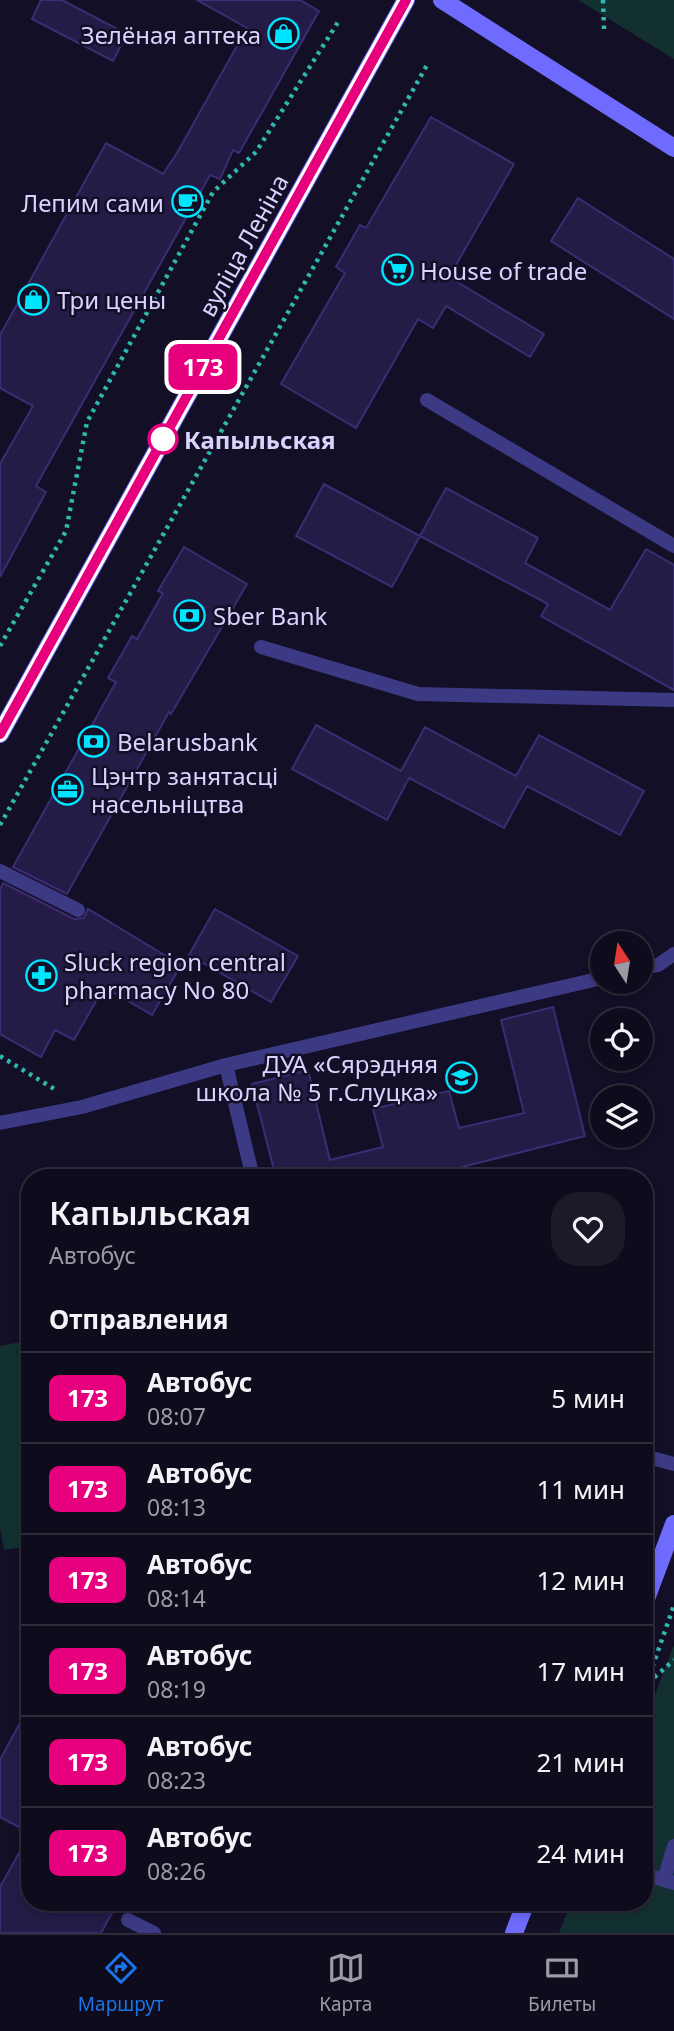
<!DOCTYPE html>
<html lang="ru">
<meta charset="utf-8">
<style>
:root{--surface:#0e0b1c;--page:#1c1929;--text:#f1f3f6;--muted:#9b9ba3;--line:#2e2b3b;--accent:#1a73e8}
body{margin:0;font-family:"Noto Sans",sans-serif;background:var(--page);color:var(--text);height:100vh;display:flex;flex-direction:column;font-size:26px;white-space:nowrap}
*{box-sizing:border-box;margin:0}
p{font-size:23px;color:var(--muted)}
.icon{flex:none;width:38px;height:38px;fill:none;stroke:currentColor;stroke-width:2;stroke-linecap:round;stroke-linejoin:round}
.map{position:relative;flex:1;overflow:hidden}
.panel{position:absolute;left:21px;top:1169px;width:632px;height:742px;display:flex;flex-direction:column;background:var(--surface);border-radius:28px;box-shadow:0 4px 10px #0003,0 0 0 2px var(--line)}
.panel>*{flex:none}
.badge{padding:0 14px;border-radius:10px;font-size:24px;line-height:46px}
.needle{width:46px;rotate:348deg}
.buttons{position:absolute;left:590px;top:931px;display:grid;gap:14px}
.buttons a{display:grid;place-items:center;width:63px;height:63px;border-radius:50%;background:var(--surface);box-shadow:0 4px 10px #0003,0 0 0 2px var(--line);font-size:35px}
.map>.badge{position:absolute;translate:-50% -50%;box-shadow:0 0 0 4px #fff}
h2{padding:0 28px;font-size:26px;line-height:63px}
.round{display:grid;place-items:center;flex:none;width:74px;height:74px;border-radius:28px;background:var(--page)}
.headline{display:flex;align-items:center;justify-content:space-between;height:119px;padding:0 28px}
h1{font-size:33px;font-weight:600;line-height:52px}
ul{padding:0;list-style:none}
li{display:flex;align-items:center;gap:21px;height:91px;padding:0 28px;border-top:2px solid var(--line)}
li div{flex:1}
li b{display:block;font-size:26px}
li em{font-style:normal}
li .badge{min-width:77px;font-weight:700;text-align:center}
.dock{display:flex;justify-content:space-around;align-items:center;height:98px;border-top:2px solid var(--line);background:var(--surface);font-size:19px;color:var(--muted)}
.dock a{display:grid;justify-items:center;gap:4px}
.dock .active{color:var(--accent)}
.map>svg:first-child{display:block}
.green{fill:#12302f}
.building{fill:#241b47;stroke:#3b2d73;stroke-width:2}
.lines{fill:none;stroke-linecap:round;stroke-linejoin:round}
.path{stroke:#2fb8b0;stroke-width:4.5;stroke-dasharray:3.5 5;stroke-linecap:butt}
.lane{stroke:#3d3a85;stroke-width:14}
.secondary{stroke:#6f6bff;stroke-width:18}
.line-casing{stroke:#fff;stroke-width:16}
.line{stroke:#e6007e;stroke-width:10}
.stop-dot{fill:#fff;stroke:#e6007e;stroke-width:3.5}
.labels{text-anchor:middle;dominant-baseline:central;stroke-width:5;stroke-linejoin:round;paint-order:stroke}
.poi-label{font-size:24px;fill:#d9d4ff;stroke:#130f26;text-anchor:start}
.street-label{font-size:24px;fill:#d9d4ff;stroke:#130f26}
.stop-label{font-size:24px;font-weight:bold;fill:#d9d4ff;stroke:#130f26;text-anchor:start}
</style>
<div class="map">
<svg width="674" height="1933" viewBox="0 0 674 1933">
<rect width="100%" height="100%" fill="#130f26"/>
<path class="green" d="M578,0H674V59Z
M30,1340V1546L4,1550L0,1528V1346Z
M674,1645V1933H559L571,1902H644V1723Z"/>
<path class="building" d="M41,0H62L127,34L113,61L32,19Z
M197,0H300L319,11L239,153L233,150L220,179L210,175L36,486L46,492L0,577V464L33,406L0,388V335L106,143L163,174L177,153L247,28Z
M431,117L514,164L449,277L544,334L530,357L446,306L433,328L418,319L356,428L281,384L345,273L336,267L360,225L366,228Z
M578,198L674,259V319L551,241Z
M324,484L420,536L392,587L296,536Z
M446,488L538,538L525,563L610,610L646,549L674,565V690L541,616L548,604L420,536Z
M184,547L247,584L171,714L169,712L67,894L13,867L116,682L108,678L132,636L137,639L163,593L158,591Z
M316,725L401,771L425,727L516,776L539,735L644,791L620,835L527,786L504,828L409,778L387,820L292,769Z
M3,883L74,919L84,918L88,909L181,965L152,1015L104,987L74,1040L55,1030L41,1057L0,1034V890Z
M215,909L298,956L271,1002L189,955Z
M553,1007L585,1136L418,1178H276L252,1084L308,1070L330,1160L383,1147L373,1109L449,1091L459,1128L524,1113L501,1020Z
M30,1704V1833L0,1817V1760Z
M30,1833V1902H118L101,1933H0V1887Z"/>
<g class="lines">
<path class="path" d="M603,0L604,29
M0,646L66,531L87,422L213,192L256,152L340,19
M0,825L427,65
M0,1056L56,1090
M648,1683L674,1660
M644,1691L674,1605"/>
<path class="lane" d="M427,400L674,546
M261,647L418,694L674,700
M0,871L78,910
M640,969L658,965L674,954
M226,1065L253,1178
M0,1123L82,1107L226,1065L602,978
M644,1456L674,1464
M644,1874L674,1883
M664,1880L674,1846
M128,1920L154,1933"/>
<path class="secondary" d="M442,0L674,148
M0,734L406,0
M644,1604L674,1524
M514,1933L526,1902"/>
</g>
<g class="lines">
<defs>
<path id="line" d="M0,734L406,0"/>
</defs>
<use href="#line" class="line-casing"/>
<use href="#line" class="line"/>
</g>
<defs>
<symbol id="shop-ring" viewBox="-11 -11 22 22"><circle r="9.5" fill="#130f26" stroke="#00e5ff" stroke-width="1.5"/><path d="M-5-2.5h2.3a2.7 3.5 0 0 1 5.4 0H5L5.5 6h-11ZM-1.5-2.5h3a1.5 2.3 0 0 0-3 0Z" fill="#00e5ff"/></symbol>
<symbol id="cafe-ring" viewBox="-11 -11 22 22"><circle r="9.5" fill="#130f26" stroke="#00e5ff" stroke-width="1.5"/><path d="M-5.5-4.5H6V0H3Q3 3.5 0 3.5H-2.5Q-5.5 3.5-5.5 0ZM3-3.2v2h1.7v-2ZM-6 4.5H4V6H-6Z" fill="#00e5ff"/></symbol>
<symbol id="supermarket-ring" viewBox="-11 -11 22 22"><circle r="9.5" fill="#130f26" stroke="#00e5ff" stroke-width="1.5"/><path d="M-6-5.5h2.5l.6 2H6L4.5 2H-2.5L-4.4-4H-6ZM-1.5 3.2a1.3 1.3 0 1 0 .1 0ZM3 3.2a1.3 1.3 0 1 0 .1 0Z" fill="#00e5ff"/></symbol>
<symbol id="bank-ring" viewBox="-11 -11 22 22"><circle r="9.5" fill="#130f26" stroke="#00e5ff" stroke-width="1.5"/><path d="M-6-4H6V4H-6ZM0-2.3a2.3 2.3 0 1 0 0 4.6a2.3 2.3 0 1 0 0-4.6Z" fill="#00e5ff"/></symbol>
<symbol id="office-ring" viewBox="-11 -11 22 22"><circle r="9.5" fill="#130f26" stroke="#00e5ff" stroke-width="1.5"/><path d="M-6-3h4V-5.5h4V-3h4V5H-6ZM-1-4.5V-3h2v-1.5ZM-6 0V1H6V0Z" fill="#00e5ff"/></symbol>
<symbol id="pharmacy-ring" viewBox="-11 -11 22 22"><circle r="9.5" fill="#130f26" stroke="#00e5ff" stroke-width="1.5"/><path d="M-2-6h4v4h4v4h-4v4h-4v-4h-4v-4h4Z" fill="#00e5ff"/></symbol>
<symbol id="school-ring" viewBox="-11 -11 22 22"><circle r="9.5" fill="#130f26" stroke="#00e5ff" stroke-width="1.5"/><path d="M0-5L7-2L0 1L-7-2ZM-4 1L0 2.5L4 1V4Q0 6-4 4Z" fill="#00e5ff"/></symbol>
</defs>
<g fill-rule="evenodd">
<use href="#shop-ring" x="266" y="16" width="35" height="35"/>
<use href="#cafe-ring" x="170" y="184" width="35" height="35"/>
<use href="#supermarket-ring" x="380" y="252" width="35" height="35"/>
<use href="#shop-ring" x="16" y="282" width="35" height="35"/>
<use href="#bank-ring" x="172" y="598" width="35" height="35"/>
<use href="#bank-ring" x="76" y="724" width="35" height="35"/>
<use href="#office-ring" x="50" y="772" width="35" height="35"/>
<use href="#pharmacy-ring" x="24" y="958" width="35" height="35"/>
<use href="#school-ring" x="444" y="1060" width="35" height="35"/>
</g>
<circle class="stop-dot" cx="163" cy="439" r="14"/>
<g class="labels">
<g class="poi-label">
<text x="261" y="34" text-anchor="end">Зелёная аптека</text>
<text x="164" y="202" text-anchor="end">Лепим сами</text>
<text x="420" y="270">House of trade</text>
<text x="57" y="299">Три цены</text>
<text x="213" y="615">Sber Bank</text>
<text x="117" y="741">Belarusbank</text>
<text x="91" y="775">Цэнтр занятасці<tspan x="91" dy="28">насельніцтва</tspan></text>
<text x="64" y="961">Sluck region central<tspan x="64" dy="28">pharmacy No 80</tspan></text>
<text x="438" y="1063" text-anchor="end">ДУА «Сярэдняя<tspan x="438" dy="28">школа № 5 г.Слуцка»</tspan></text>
</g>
<g class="street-label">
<text transform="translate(243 245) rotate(-61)">вуліца Леніна</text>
</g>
<g class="stop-label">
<text x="184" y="439">Капыльская</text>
</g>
</g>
</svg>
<div class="buttons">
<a><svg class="needle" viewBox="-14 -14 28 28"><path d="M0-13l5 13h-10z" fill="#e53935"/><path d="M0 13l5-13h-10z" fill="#9b9ba3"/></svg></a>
<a><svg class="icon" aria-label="locate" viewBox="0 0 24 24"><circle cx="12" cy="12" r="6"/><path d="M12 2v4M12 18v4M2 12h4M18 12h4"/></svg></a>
<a><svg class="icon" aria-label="layers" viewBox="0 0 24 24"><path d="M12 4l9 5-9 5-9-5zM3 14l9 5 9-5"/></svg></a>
</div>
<b class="badge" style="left:203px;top:367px;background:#e6007e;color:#fff">173</b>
<section class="panel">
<div class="headline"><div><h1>Капыльская</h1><p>Автобус</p></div><a class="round"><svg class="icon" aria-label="heart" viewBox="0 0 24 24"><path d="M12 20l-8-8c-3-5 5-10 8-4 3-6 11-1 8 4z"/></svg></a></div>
<h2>Отправления</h2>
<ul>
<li><span class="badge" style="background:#e6007e;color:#fff">173</span><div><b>Автобус</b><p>08:07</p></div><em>5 мин</em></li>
<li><span class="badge" style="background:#e6007e;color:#fff">173</span><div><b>Автобус</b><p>08:13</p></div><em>11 мин</em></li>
<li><span class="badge" style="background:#e6007e;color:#fff">173</span><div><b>Автобус</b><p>08:14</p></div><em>12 мин</em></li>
<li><span class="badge" style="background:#e6007e;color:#fff">173</span><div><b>Автобус</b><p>08:19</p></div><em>17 мин</em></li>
<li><span class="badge" style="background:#e6007e;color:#fff">173</span><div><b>Автобус</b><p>08:23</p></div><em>21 мин</em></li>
<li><span class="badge" style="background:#e6007e;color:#fff">173</span><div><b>Автобус</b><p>08:26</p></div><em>24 мин</em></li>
</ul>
</section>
</div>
<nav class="dock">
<a class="active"><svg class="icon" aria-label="directions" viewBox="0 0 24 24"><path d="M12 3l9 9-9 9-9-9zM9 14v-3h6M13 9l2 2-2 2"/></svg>Маршрут</a>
<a><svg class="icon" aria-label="map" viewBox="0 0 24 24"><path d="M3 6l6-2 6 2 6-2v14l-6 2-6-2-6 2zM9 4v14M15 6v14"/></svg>Карта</a>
<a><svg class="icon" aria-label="tickets" viewBox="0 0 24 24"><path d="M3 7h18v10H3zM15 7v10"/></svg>Билеты</a>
</nav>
